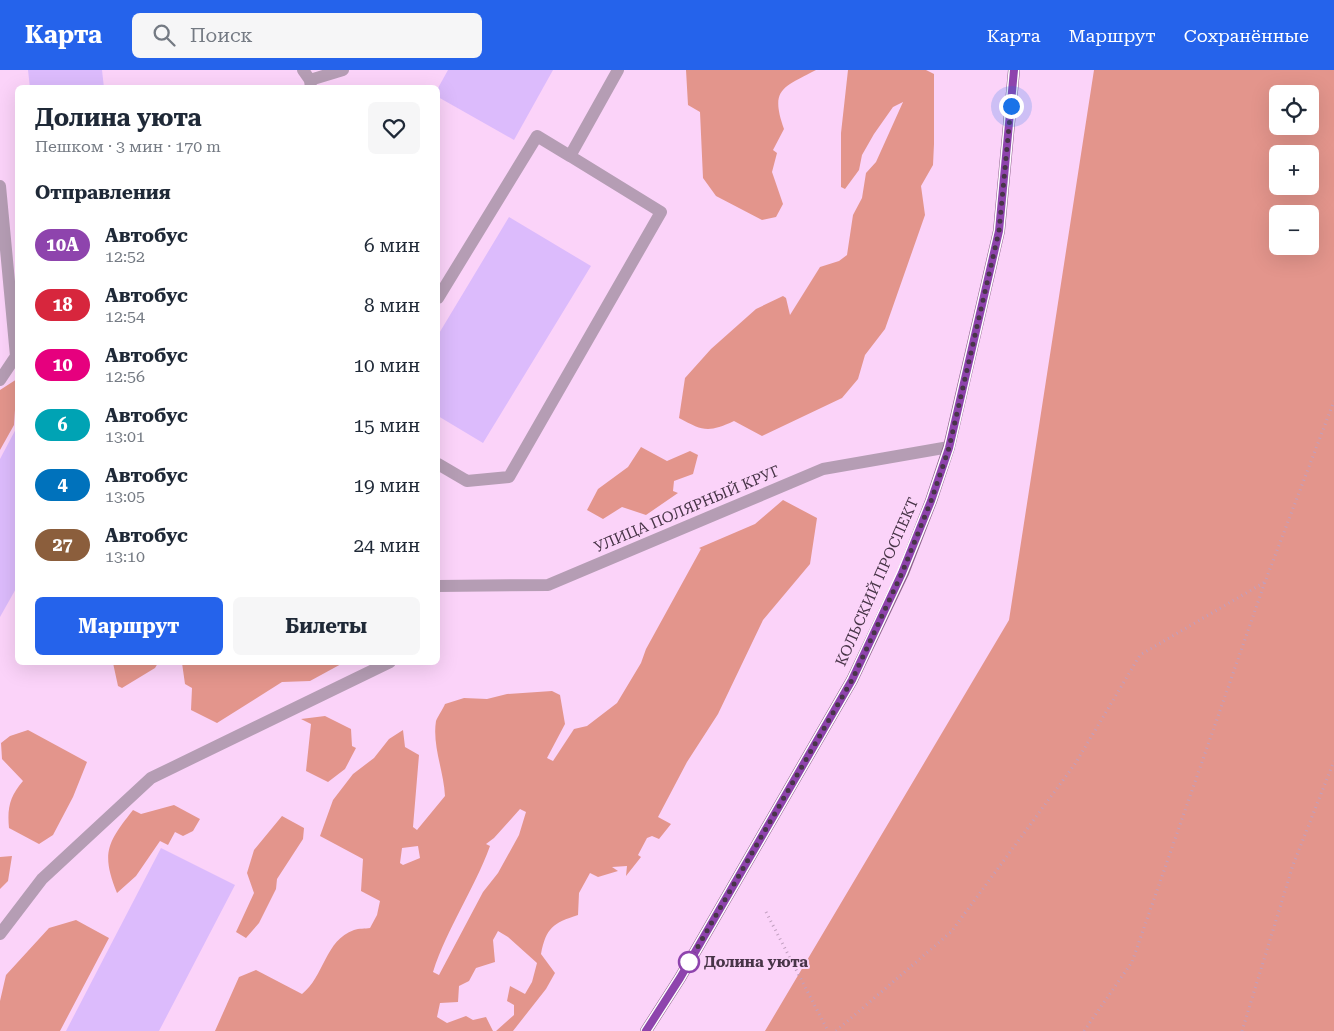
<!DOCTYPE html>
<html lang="ru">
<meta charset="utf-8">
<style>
:root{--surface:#fff;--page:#f6f6f7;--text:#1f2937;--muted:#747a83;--accent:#2563eb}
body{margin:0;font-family:"Roboto Serif",serif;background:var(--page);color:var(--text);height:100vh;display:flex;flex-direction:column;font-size:19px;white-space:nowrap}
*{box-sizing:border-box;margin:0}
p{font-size:16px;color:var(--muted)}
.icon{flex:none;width:28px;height:28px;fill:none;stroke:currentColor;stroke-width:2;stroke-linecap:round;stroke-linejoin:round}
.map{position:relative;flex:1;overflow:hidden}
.sheet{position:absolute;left:15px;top:15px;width:425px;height:580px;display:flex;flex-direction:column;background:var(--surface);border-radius:8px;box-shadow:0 5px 20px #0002}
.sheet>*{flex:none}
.badge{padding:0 10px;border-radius:16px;font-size:18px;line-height:32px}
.fabs{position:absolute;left:1269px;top:15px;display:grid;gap:10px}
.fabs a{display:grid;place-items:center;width:50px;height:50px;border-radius:8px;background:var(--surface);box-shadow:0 5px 20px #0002;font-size:25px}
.you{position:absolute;width:25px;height:25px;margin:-12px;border:4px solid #fff;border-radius:50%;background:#1a73e8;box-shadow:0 0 0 8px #1a73e833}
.map>.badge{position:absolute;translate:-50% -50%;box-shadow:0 0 0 2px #fff}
h2{padding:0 20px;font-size:19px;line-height:45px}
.round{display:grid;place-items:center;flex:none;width:52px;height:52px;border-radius:8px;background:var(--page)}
.overview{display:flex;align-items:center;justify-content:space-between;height:85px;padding:0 20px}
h1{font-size:24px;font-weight:700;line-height:38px}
.button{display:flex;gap:10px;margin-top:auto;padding:10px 20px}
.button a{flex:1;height:58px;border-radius:8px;background:var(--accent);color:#fff;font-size:20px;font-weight:700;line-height:58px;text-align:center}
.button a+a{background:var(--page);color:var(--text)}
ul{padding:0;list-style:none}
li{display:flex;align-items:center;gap:15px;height:60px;padding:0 20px}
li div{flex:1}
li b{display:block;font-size:19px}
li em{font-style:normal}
li .badge{min-width:55px;font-weight:700;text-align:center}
header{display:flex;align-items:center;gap:30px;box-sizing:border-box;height:70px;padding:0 25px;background:var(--accent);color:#fff}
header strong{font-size:24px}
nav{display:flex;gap:28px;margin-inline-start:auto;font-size:18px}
.search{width:350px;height:45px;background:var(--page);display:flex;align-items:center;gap:12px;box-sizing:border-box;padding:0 18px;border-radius:8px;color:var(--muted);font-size:19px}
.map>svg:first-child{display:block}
.forest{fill:#e3958c;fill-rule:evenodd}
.building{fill:#dcbbfc}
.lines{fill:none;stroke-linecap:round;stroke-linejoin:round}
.path{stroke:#c09fbf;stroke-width:3;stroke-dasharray:1 4;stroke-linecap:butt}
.service{stroke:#b59db4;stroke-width:12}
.minor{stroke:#b59db4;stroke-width:12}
.primary{stroke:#8e638d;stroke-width:12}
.line-casing{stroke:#fff;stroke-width:11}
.line{stroke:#8e44ad;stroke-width:8}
.walk{stroke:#483548;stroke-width:5;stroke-dasharray:0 9}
.stop-dot{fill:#fff;stroke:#8e44ad;stroke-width:2.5}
.labels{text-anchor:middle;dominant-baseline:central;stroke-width:4;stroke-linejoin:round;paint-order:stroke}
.street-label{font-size:15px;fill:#483548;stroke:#fbd3f9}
.stop-label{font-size:15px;font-weight:bold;fill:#483548;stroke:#fbd3f9;text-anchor:start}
</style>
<header>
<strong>Карта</strong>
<div class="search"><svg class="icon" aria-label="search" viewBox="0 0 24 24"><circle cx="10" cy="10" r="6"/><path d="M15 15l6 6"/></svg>Поиск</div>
<nav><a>Карта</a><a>Маршрут</a><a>Сохранённые</a></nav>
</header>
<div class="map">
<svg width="1334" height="961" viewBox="0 0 1334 961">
<rect width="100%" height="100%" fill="#fbd3f9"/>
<path class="forest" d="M686,0H816C782,18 770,19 784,59L773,80L777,83L772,102L783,134L776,147L762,150L716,126L703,108L700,42L688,35Z
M848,0H926L934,4V74L933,95L921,116L925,145L885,259L865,285L858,309L842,328L762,366L734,351C708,363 703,361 679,348L685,308L711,279L756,239L783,226L786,228L790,245L820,197L839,191L847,185L853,145L862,128L866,103L876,92L903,32L893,37L874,64L862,85L859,100L845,119L841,117V63Z
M1094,0H1334V961H765L1009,550ZM1278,24H1310V56H1278ZM1278,84H1310V116H1278ZM1278,144H1310V176H1278Z
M17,309L14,355L0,380V320Z
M641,377L667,391L690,381L698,385L693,404L674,411L673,421L678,423L646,445L622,437L603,449L587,440L598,419L628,397Z
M783,430L817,448L810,494L763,550L718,644L687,692L658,747L671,754L659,769L652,766L647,768L638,785L641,787L626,806L627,796L612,797L618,801L598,807L590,803L579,823L578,845C553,853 546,858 541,884L555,903L546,919L513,961H496L514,945V935L507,931L510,916L525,924L532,912L537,893L508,867L498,861L493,870L495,892L476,898L469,911L459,916L458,932L440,933L437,947L447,953L466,946L473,950L486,947L493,961H215L239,907L256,900L302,924C324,907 325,870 354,860C359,858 365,859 370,858L377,845L380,831L361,821L363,789L320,766L333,730L353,704L374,688L389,669L403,660L405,677L419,685L413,757L417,760L445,726C444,702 432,675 436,651C438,646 443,639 445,634L464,628L487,629L507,624L552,621L560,625L565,654L547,688L553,691L574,659L587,656L617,633L641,593L646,579L701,479L699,478L755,454ZM520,739L526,742L519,765L498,803L483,822L439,905L433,902C447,858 474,820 490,776L486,774L494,768ZM418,776L420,788L403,795L400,793L402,778Z
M113,593V592L158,593L155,598L122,618L118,616Z
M182,593V592L343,593L310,611L282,612L217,653L191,640L192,618L185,614Z
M325,646L351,659L352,676L356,678L345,699L328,712L306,701L311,654L301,649Z
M28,660L87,692L73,727L53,765L39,774L9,758C7,738 10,726 23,711L2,689L1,673L10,666Z
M174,735L200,749L193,761L183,766L175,762L168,775L160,771L136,806L117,823C101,783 107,773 133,740L141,744Z
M282,746L304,758L303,769L277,809L276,819L259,853L246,868L236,862L254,823L247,803L254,780Z
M12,786L8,811L0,819V787Z
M76,850L109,868L60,961H0V931L6,905L49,858Z"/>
<path class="building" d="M28,0H102L104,18H30Z
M448,0H553L514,70L438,27V18Z
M509,147L591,196L483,373L438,346V265Z
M18,355V515L0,547V389Z
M161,778L235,815L159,961H66Z"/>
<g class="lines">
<path class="path" d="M766,842L828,961
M836,961L951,862L1075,694L1140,585L1265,512
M1084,961L1132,892L1265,512L1334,331
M1242,961L1293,795L1334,691"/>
<path class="service" d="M310,10L343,0
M0,116L16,286L0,310
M438,228L537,66L570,86
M438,394L467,411L509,407L661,142L570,86L618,0
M0,864L42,809L151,708L390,592"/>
<path class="minor" d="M303,0L310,10L311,18
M438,516L548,515L823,399L949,377"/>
<path class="primary" d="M646,961L680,908L852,610L903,503L931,431L949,377L999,161L1014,0"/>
</g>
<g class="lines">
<defs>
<path id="line" d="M646,961L680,908L852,610L902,503L931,431L949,378L999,161L1014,0"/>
</defs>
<use href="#line" class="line-casing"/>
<use href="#line" class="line"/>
<path class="walk" d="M689,892L852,610L902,503L931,431L949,378L999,161L1011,36"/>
</g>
<circle class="stop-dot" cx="689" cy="892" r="10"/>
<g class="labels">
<g class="street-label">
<text transform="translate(687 439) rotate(-23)">УЛИЦА ПОЛЯРНЫЙ КРУГ</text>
<text transform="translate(877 512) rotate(-66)">КОЛЬСКИЙ ПРОСПЕКТ</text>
</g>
<g class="stop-label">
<text x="704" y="892">Долина уюта</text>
</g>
</g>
</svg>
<div class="fabs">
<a><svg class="icon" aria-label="locate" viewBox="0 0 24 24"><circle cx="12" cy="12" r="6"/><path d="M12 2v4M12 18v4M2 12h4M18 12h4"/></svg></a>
<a>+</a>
<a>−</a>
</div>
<div class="you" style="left:1011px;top:36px"></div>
<section class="sheet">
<div class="overview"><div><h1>Долина уюта</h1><p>Пешком · 3 мин · 170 m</p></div><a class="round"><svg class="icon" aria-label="heart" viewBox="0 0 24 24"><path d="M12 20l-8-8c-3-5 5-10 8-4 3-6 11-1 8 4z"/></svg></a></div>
<h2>Отправления</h2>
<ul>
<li><span class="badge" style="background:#8e44ad;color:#fff">10А</span><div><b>Автобус</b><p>12:52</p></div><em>6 мин</em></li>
<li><span class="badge" style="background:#d7263d;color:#fff">18</span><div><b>Автобус</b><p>12:54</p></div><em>8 мин</em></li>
<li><span class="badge" style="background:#e6007e;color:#fff">10</span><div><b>Автобус</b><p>12:56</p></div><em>10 мин</em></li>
<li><span class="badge" style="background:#00a3b4;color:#fff">6</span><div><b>Автобус</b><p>13:01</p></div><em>15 мин</em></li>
<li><span class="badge" style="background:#0072bc;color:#fff">4</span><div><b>Автобус</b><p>13:05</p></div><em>19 мин</em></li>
<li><span class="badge" style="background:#8b5e3c;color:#fff">27</span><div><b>Автобус</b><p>13:10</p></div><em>24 мин</em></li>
</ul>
<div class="button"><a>Маршрут</a><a>Билеты</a></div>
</section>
</div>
